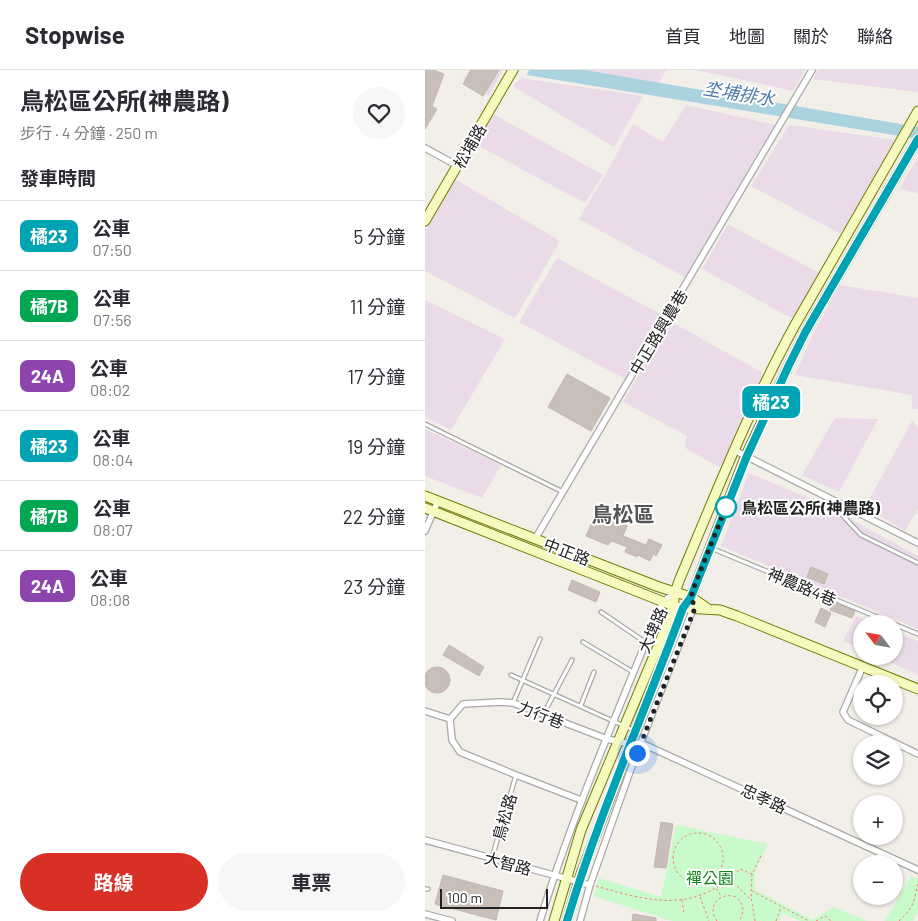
<!DOCTYPE html>
<html lang="zh-TW">
<meta charset="utf-8">
<style>
:root{--surface:#fff;--page:#f7f7f7;--text:#2b2b33;--muted:#7c7c81;--line:#e1e1e2;--accent:#d93025}
body{margin:0;font-family:Barlow,"Noto Sans TC",sans-serif;background:var(--page);color:var(--text);height:100vh;display:flex;flex-direction:column;font-size:19px;white-space:nowrap}
*{box-sizing:border-box;margin:0}
p{font-size:16px;color:var(--muted)}
.icon{flex:none;width:28px;height:28px;fill:none;stroke:currentColor;stroke-width:2;stroke-linecap:round;stroke-linejoin:round}
.map{position:relative;flex:1;overflow:hidden}
.details{display:flex;flex-direction:column;background:var(--surface);width:425px}
.details>*{flex:none}
.badge{padding:0 10px;border-radius:8px;font-size:18px;line-height:32px}
.needle{width:32px;rotate:301deg}
.tools{position:absolute;left:428px;top:545px;display:grid;gap:10px}
.tools a{display:grid;place-items:center;width:50px;height:50px;border-radius:50%;background:var(--surface);box-shadow:0 1px 4px #0004;font-size:25px}
.scale{position:absolute;left:15px;bottom:12px;width:108px;box-sizing:border-box;padding-left:5px;border:2px solid #222;border-top:0;font-size:14px;line-height:18px;white-space:nowrap;color:#222;-webkit-text-stroke:4px #fff;paint-order:stroke}
.you{position:absolute;width:25px;height:25px;margin:-12px;border:4px solid #fff;border-radius:50%;background:#1a73e8;box-shadow:0 0 0 8px #1a73e833}
.map>.badge{position:absolute;translate:-50% -50%;box-shadow:0 0 0 2px #fff}
h2{padding:0 20px;font-size:19px;line-height:45px}
.round{display:grid;place-items:center;flex:none;width:52px;height:52px;border-radius:26px;background:var(--page)}
.headline{display:flex;align-items:center;justify-content:space-between;height:85px;padding:0 20px}
h1{font-size:24px;font-weight:700;line-height:38px}
.action{display:flex;gap:10px;margin-top:auto;padding:10px 20px}
.action a{flex:1;height:58px;border-radius:30px;background:var(--accent);color:#fff;font-size:20px;font-weight:700;line-height:58px;text-align:center}
.action a+a{background:var(--page);color:var(--text)}
ul{padding:0;list-style:none}
li{display:flex;align-items:center;gap:15px;height:70px;padding:0 20px;border-top:1px solid var(--line)}
li div{flex:1}
li b{display:block;font-size:19px}
li em{font-style:normal}
li .badge{min-width:55px;font-weight:700;text-align:center}
header{display:flex;align-items:center;gap:30px;box-sizing:border-box;height:70px;padding:0 25px;background:var(--surface);border-bottom:1px solid var(--line)}
header strong{font-size:24px}
nav{display:flex;gap:28px;margin-inline-start:auto;font-size:18px}
main{display:flex;flex:1;min-height:0}
.map>svg:first-child{display:block}
.industrial{fill:#ebdbe8}
.park{fill:#c8facc}
.water{fill:#aad3df}
.building{fill:#c7bfb8;stroke:#c4b6ab}
.lines{fill:none;stroke-linecap:round;stroke-linejoin:round}
.lane-casing{stroke:#a9a9a9;stroke-width:5.5}
.street-casing{stroke:#a9a9a9;stroke-width:8}
.secondary-casing{stroke:#707d05;stroke-width:11}
.path{stroke:#fa8072;stroke-width:1;stroke-dasharray:2.5 2.5;stroke-linecap:butt}
.lane{stroke:#fff;stroke-width:3}
.street{stroke:#fff;stroke-width:5.5}
.secondary{stroke:#f7fabf;stroke-width:9}
.line-casing{stroke:#fff;stroke-width:11}
.line{stroke:#00a3b4;stroke-width:8}
.walk{stroke:#222;stroke-width:5;stroke-dasharray:0 9}
.stop-dot{fill:#fff;stroke:#00a3b4;stroke-width:2.5}
.labels{text-anchor:middle;dominant-baseline:central;stroke-width:4;stroke-linejoin:round;paint-order:stroke}
.street-label{font-size:16px;fill:#222;stroke:#fff}
.stop-label{font-size:16px;font-weight:bold;fill:#222;stroke:#fff;text-anchor:start}
.park-label{font-size:16px;fill:#0c8416;stroke:#fff}
.water-label{font-size:18px;font-style:italic;fill:#4a7aab;stroke:#fff}
.district-label{font-size:21px;font-weight:bold;fill:#555;stroke:#fff}
</style>
<header>
<strong>Stopwise</strong>
<nav><a>首頁</a><a>地圖</a><a>關於</a><a>聯絡</a></nav>
</header>
<main>
<section class="details">
<div class="headline"><div><h1>鳥松區公所(神農路)</h1><p>步行 · 4 分鐘 · 250 m</p></div><a class="round"><svg class="icon" aria-label="heart" viewBox="0 0 24 24"><path d="M12 20l-8-8c-3-5 5-10 8-4 3-6 11-1 8 4z"/></svg></a></div>
<h2>發車時間</h2>
<ul>
<li><span class="badge" style="background:#00a3b4;color:#fff">橘23</span><div><b>公車</b><p>07:50</p></div><em>5 分鐘</em></li>
<li><span class="badge" style="background:#00a651;color:#fff">橘7B</span><div><b>公車</b><p>07:56</p></div><em>11 分鐘</em></li>
<li><span class="badge" style="background:#8e44ad;color:#fff">24A</span><div><b>公車</b><p>08:02</p></div><em>17 分鐘</em></li>
<li><span class="badge" style="background:#00a3b4;color:#fff">橘23</span><div><b>公車</b><p>08:04</p></div><em>19 分鐘</em></li>
<li><span class="badge" style="background:#00a651;color:#fff">橘7B</span><div><b>公車</b><p>08:07</p></div><em>22 分鐘</em></li>
<li><span class="badge" style="background:#8e44ad;color:#fff">24A</span><div><b>公車</b><p>08:08</p></div><em>23 分鐘</em></li>
</ul>
<div class="action"><a>路線</a><a>車票</a></div>
</section>
<div class="map">
<svg width="493" height="851" viewBox="0 0 493 851">
<rect width="100%" height="100%" fill="#f2efe9"/>
<path class="industrial" d="M44,0H78L64,26L38,10Z
M142,0H241L233,15Z
M271,0H380L368,21Z
M393,0H493V22L388,9Z
M96,8L218,26L189,77L88,16Z
M261,35L352,55L261,208L154,149L184,98L208,54L238,72Z
M68,44L178,105L160,133L50,74Z
M364,55L471,70L416,164L326,116Z
M493,87V123L474,119Z
M30,109L135,171L90,248L0,201V160Z
M303,154L394,203L370,250L277,199Z
M132,188L237,245L200,309L94,252Z
M415,215L493,228V339H487V325L370,305L388,264Z
M0,230L80,269L26,360L0,347Z
M245,251L338,303L296,398L260,378L262,366L198,332Z
M410,348L453,349L414,422L377,405Z
M487,351L493,358V439L480,461L440,437Z
M0,359L76,395L57,428L0,406Z
M324,403L402,436L493,486V559L296,476Z
M431,546L450,554H436V579L418,571Z
M469,561L493,571V605L451,586H469Z"/>
<path class="park" d="M251,755L343,774C337,787 325,806 331,820L388,850L408,837L442,851H375L358,843L354,851H247L168,826L174,808L236,827Z
M486,806L493,809V841L488,851H460Z"/>
<path class="water" d="M104,0H160L493,57V69L102,5Z"/>
<path class="building" d="M0,0H8L19,4L7,36L12,39L0,59Z
M46,0H74L58,26L38,14Z
M142,304L185,328L166,361L123,337Z
M171,443L202,456L198,466L221,475L224,469L237,475L231,486L228,484L225,491L213,485L212,487L200,482L202,477L187,471L183,475L161,466Z
M386,497L403,504L399,514L382,507Z
M147,510L175,522L171,532L143,520Z
M408,532L430,541L427,548L405,540Z
M396,538L406,543L400,557L390,552Z
M24,575L59,597L54,606L18,585Z
M-1 610a13 13 0 1 1 26 0a13 13 0 1 1-26 0Z
M436,612V632L429,628Z
M236,752L248,754L241,798L229,797Z
M18,805L78,821L71,850L10,834Z
M208,844L231,848V851H207Z"/>
<g class="lines">
<defs>
<path id="lane" d="M0,354L138,422
M403,430L436,465L493,493
M286,478L469,554
M176,542L220,572
M469,554L493,564
M158,572L208,602
M86,605L208,660
M88,633L115,569
M156,635L169,602
M118,645L147,590
M67,788L91,705
M0,819H3"/>
<path id="street" d="M0,78L33,96
M309,380L493,473
M0,461L13,431
M110,469L387,0
M438,596L418,642L423,650L493,684
M0,641L25,649L27,670L35,682L91,705L156,730
M25,649L38,634L76,632L88,633L182,669L205,674L216,673L493,800
M0,770L165,815
M0,844L27,851
M115,851C147,746 191,646 232,545L238,532L250,522
M155,851L165,815L208,693L269,536"/>
<path id="secondary" d="M0,151L88,0
M0,426L234,517L266,527L282,538
M0,438L249,536L258,538L295,540L312,546L493,619
M129,851L156,760L244,550C248,537 249,524 254,511C290,425 325,337 370,255L493,41
M142,851L156,804L251,554L258,538L266,527L321,385L364,295L381,261L493,69"/>
</defs>
<use href="#lane" class="lane-casing"/>
<use href="#street" class="street-casing"/>
<use href="#secondary" class="secondary-casing"/>
<path class="path" d="M248 788a25 25 0 1 1 50 0a25 25 0 1 1-50 0Z
M305,809L327,831
M286,810L296,826
M171,816C226,832 269,844 315,799L327,804
M327,821L384,851
M275,827L284,851
M257,830L259,844
M292,851C281,836 295,821 311,827C319,834 320,842 314,851
M330,851L326,827L327,804L337,784
M351,851L356,838
M391,851L400,846L406,851
M474,851C489,837 489,832 493,812"/>
<use href="#lane" class="lane"/>
<use href="#street" class="street"/>
<use href="#secondary" class="secondary"/>
</g>
<g class="lines">
<defs>
<path id="line" d="M142,851C172,750 215,653 252,554L258,538L266,527L322,386L364,295L381,261L493,69"/>
</defs>
<use href="#line" class="line-casing"/>
<use href="#line" class="line"/>
<path class="walk" d="M212,683L270,538L266,527L269,517L301,437"/>
</g>
<circle class="stop-dot" cx="301" cy="437" r="10"/>
<g class="labels">
<g class="street-label">
<text transform="translate(44 76) rotate(-60)">松埔路</text>
<text transform="translate(233 262) rotate(-59)">中正路興農巷</text>
<text transform="translate(142 481) rotate(21)">中正路</text>
<text transform="translate(377 516) rotate(23)">神農路4巷</text>
<text transform="translate(227 560) rotate(-66)">大埤路</text>
<text transform="translate(116 644) rotate(21)">力行巷</text>
<text transform="translate(339 728) rotate(25)">忠孝路</text>
<text transform="translate(79 747) rotate(-74)">鳥松路</text>
<text transform="translate(83 793) rotate(15)">大智路</text>
</g>
<g class="stop-label">
<text x="316" y="437">鳥松區公所(神農路)</text>
</g>
<g class="park-label">
<text x="285" y="807">禪公園</text>
</g>
<g class="water-label">
<text transform="translate(314 23) rotate(9)">坔埔排水</text>
</g>
<g class="district-label">
<text x="198" y="443">鳥松區</text>
</g>
</g>
</svg>
<div class="tools">
<a><svg class="needle" viewBox="-14 -14 28 28"><path d="M0-13l5 13h-10z" fill="#e53935"/><path d="M0 13l5-13h-10z" fill="#7c7c81"/></svg></a>
<a><svg class="icon" aria-label="locate" viewBox="0 0 24 24"><circle cx="12" cy="12" r="6"/><path d="M12 2v4M12 18v4M2 12h4M18 12h4"/></svg></a>
<a><svg class="icon" aria-label="layers" viewBox="0 0 24 24"><path d="M12 4l9 5-9 5-9-5zM3 14l9 5 9-5"/></svg></a>
<a>+</a>
<a>−</a>
</div>
<div class="scale">100 m</div>
<div class="you" style="left:212px;top:683px"></div>
<b class="badge" style="left:346px;top:332px;background:#00a3b4;color:#fff">橘23</b>
</div>
</main>
